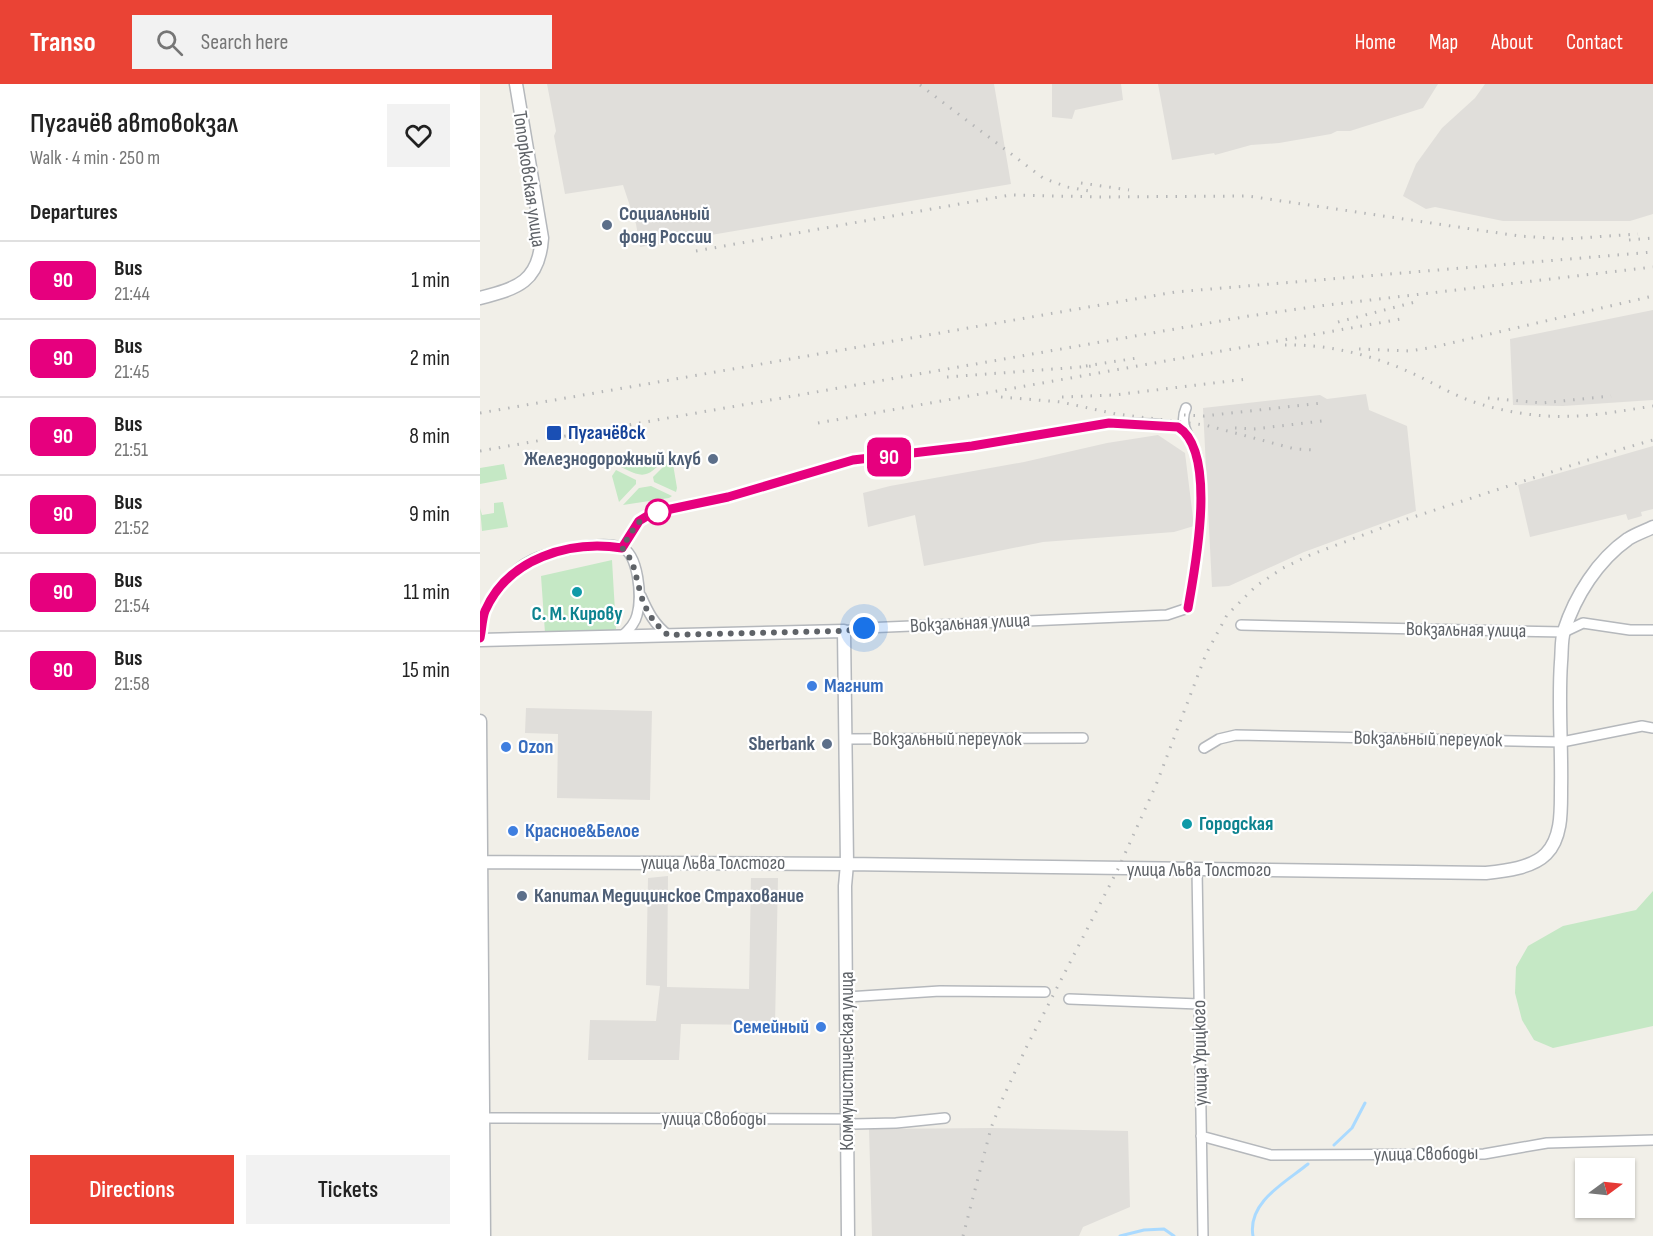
<!DOCTYPE html>
<meta charset="utf-8">
<style>
:root{--surface:#fff;--page:#f2f2f2;--text:#222;--muted:#767676;--line:#e0e0e0;--accent:#ea4335}
body{margin:0;font-family:"Sofia Sans Condensed",sans-serif;background:var(--page);color:var(--text);height:100vh;display:flex;flex-direction:column;font-size:22px;white-space:nowrap}
*{box-sizing:border-box;margin:0}
p{font-size:20px;color:var(--muted)}
.icon{flex:none;width:33px;height:33px;fill:none;stroke:currentColor;stroke-width:2;stroke-linecap:round;stroke-linejoin:round}
.map{position:relative;flex:1;overflow:hidden}
.sheet{display:flex;flex-direction:column;background:var(--surface);width:480px}
.sheet>*{flex:none}
.badge{padding:0 12px;border-radius:9px;font-size:21px;line-height:39px}
.needle{width:39px;rotate:75deg}
.buttons{position:absolute;left:1095px;top:1074px;display:grid;gap:12px}
.buttons a{display:grid;place-items:center;width:60px;height:60px;border-radius:0px;background:var(--surface);box-shadow:0 2px 4px #0004;font-size:30px}
.you{position:absolute;width:30px;height:30px;margin:-15px;border:4px solid #fff;border-radius:50%;background:#1a73e8;box-shadow:0 0 0 9px #1a73e833}
.map>.badge{position:absolute;translate:-50% -50%;box-shadow:0 0 0 3px #fff}
h2{padding:0 30px;font-size:22px;line-height:54px}
.round{display:grid;place-items:center;flex:none;width:63px;height:63px;border-radius:0px;background:var(--page)}
.headline{display:flex;align-items:center;justify-content:space-between;height:102px;padding:0 30px}
h1{font-size:28px;font-weight:600;line-height:45px}
.button{display:flex;gap:12px;margin-top:auto;padding:12px 30px}
.button a{flex:1;height:69px;border-radius:0px;background:var(--accent);color:#fff;font-size:24px;font-weight:600;line-height:69px;text-align:center}
.button a+a{background:var(--page);color:var(--text)}
ul{padding:0;list-style:none}
li{display:flex;align-items:center;gap:18px;height:78px;padding:0 30px;border-top:2px solid var(--line)}
li div{flex:1}
li b{display:block;font-size:22px}
li em{font-style:normal}
li .badge{min-width:66px;font-weight:700;text-align:center}
header{display:flex;align-items:center;gap:36px;box-sizing:border-box;height:84px;padding:0 30px;background:var(--accent);color:#fff}
header strong{font-size:28px}
nav{display:flex;gap:33px;margin-inline-start:auto;font-size:21px}
.search{width:420px;height:54px;background:var(--page);display:flex;align-items:center;gap:15px;box-sizing:border-box;padding:0 21px;border-radius:0px;color:var(--muted);font-size:22px}
main{display:flex;flex:1;min-height:0}
.map>svg:first-child{display:block}
.industrial{fill:#e0deda}
.green{fill:#c5e8c5}
.lines{fill:none;stroke-linecap:round;stroke-linejoin:round}
.stream{stroke:#aadaff;stroke-width:3}
.minor-casing{stroke:#b5b8bc;stroke-width:12}
.tertiary-casing{stroke:#b5b8bc;stroke-width:15}
.minor{stroke:#fff;stroke-width:9}
.tertiary{stroke:#fff;stroke-width:12}
.rail{stroke:#b6b7b8;stroke-width:3;stroke-dasharray:1.5 8;stroke-linecap:butt}
.line-casing{stroke:#fff;stroke-width:14}
.line{stroke:#e6007e;stroke-width:9}
.walk{stroke:#5f6368;stroke-width:6;stroke-dasharray:0 10.8}
.service-dot{fill:#5c6f8a;stroke:#fff;stroke-width:2}
.transit-dot{fill:#1a4fb4;stroke:#fff;stroke-width:2}
.stop-dot{fill:#fff;stroke:#e6007e;stroke-width:3}
.culture-dot{fill:#0f9aa8;stroke:#fff;stroke-width:2}
.shop-dot{fill:#3f7fe0;stroke:#fff;stroke-width:2}
.labels{text-anchor:middle;dominant-baseline:central;stroke-width:4.5;stroke-linejoin:round;paint-order:stroke}
.street-label{font-size:20px;fill:#5f6368;stroke:#fff}
.service-label{font-size:20px;font-weight:bold;fill:#4e5e75;stroke:#fff;text-anchor:start}
.transit-label{font-size:20px;font-weight:bold;fill:#164399;stroke:#fff;text-anchor:start}
.culture-label{font-size:20px;font-weight:bold;fill:#0d838f;stroke:#fff}
.shop-label{font-size:20px;font-weight:bold;fill:#366cbe;stroke:#fff;text-anchor:start}
</style>
<header>
<strong>Transo</strong>
<div class="search"><svg class="icon" aria-label="search" viewBox="0 0 24 24"><circle cx="10" cy="10" r="6"/><path d="M15 15l6 6"/></svg>Search here</div>
<nav><a>Home</a><a>Map</a><a>About</a><a>Contact</a></nav>
</header>
<main>
<section class="sheet">
<div class="headline"><div><h1>Пугачёв автовокзал</h1><p>Walk · 4 min · 250 m</p></div><a class="round"><svg class="icon" aria-label="heart" viewBox="0 0 24 24"><path d="M12 20l-8-8c-3-5 5-10 8-4 3-6 11-1 8 4z"/></svg></a></div>
<h2>Departures</h2>
<ul>
<li><span class="badge" style="background:#e6007e;color:#fff">90</span><div><b>Bus</b><p>21:44</p></div><em>1 min</em></li>
<li><span class="badge" style="background:#e6007e;color:#fff">90</span><div><b>Bus</b><p>21:45</p></div><em>2 min</em></li>
<li><span class="badge" style="background:#e6007e;color:#fff">90</span><div><b>Bus</b><p>21:51</p></div><em>8 min</em></li>
<li><span class="badge" style="background:#e6007e;color:#fff">90</span><div><b>Bus</b><p>21:52</p></div><em>9 min</em></li>
<li><span class="badge" style="background:#e6007e;color:#fff">90</span><div><b>Bus</b><p>21:54</p></div><em>11 min</em></li>
<li><span class="badge" style="background:#e6007e;color:#fff">90</span><div><b>Bus</b><p>21:58</p></div><em>15 min</em></li>
</ul>
<div class="button"><a>Directions</a><a>Tickets</a></div>
</section>
<div class="map">
<svg width="1173" height="1152" viewBox="0 0 1173 1152">
<rect width="100%" height="100%" fill="#f1efe8"/>
<path class="industrial" d="M67,0H514L531,100L160,163L156,140L143,101L85,110L74,52L76,47Z
M572,0H641L643,16L595,26L592,35L572,33Z
M678,0H958L943,24L870,47H857L851,50L799,59L771,61L735,71L734,69L692,76Z
M1005,0H1173V130L1150,137H1023L955,123L946,125L923,112L936,80L962,44L995,14Z
M1173,226V316L1083,322L1033,321L1030,255Z
M886,310L889,326L927,342L936,427L824,468L749,502L732,503L723,324L840,311L847,315Z
M678,351L705,369L714,442L694,448L563,458L444,482L435,431L388,443L383,409L410,402L544,378L627,359Z
M1173,362V425L1161,428L1162,432L1148,436L1146,430L1050,453L1038,401Z
M46,624L172,627L170,716L77,714L78,650L45,649Z
M188,792L187,903L269,905L271,794H298L295,941L201,940L199,976H108L110,936L176,937L180,902L166,901L168,794Z
M511,1044L648,1047L650,1123L603,1143L599,1152H392L389,1045Z"/>
<path class="green" d="M187,373C167,393 166,396 139,382L140,381Z
M192,374L197,404L196,408L174,398L173,393Z
M24,380L27,395L0,400V384Z
M136,386L156,396V400L139,418L132,392Z
M171,402L192,412L189,414L143,421L159,404Z
M23,418L28,443L2,447L0,424L2,431L14,429V419Z
M132,476L136,545L130,548L65,549L61,492Z
M1173,807V942L1073,964L1054,956L1042,936L1035,909L1036,883L1048,862L1083,842L1156,826Z"/>
<g class="lines">
<path class="stream" d="M854,1061L872,1044L885,1019
M640,1152L664,1146L684,1145L694,1152
M773,1152C767,1118 806,1098 828,1080"/>
<defs>
<path id="minor" d="M142,464L159,437L172,429L248,413L373,376L492,362L629,339L674,340L698,343L705,348
M161,512C168,528 174,540 188,551
M761,541L1084,548L1103,539L1150,546H1173
M364,547L384,544L687,531L708,524C717,475 725,426 718,376C715,357 697,344 706,324
M0,554C2,545 2,535 5,527C14,505 37,481 59,473C69,469 80,468 91,465C106,462 125,458 141,463C159,470 162,514 157,531C155,540 149,546 142,552
M366,655L603,654
M724,664L739,655L756,651L1082,658L1162,642L1173,644
M717,785L723,1152
M367,913L460,907L565,908
M589,915L719,920
M4,1034L368,1035L373,1040L416,1039L465,1034
M721,1052L791,1071L1004,1070L1067,1059L1173,1056"/>
<path id="tertiary" d="M0,214C38,204 59,198 62,154L36,0
M0,556L364,547L367,780L365,802L368,1152
M0,637L4,1152
M1,778L367,780L1006,789C1025,787 1052,784 1066,770C1082,754 1081,727 1081,705C1082,663 1078,620 1081,578C1082,568 1081,556 1084,547C1095,512 1118,476 1148,455C1156,450 1165,447 1173,443"/>
</defs>
<use href="#minor" class="minor-casing"/>
<use href="#tertiary" class="tertiary-casing"/>
<use href="#minor" class="minor"/>
<use href="#tertiary" class="tertiary"/>
<path class="rail" d="M440,1L563,94L587,103L609,107
M601,99L649,106
M1149,156L1173,154
M216,167L530,111L621,113L768,112L1039,152L1085,155L1158,150
M858,238L939,217
M805,261C845,260 888,270 925,286C951,297 973,312 1000,320C1030,329 1064,334 1096,332C1121,331 1147,326 1173,322
M879,265L930,267L954,263L1173,212
M606,282L657,274
M467,293L614,282
M521,313L581,318L636,330L725,341L815,365L834,366
M582,313L634,311L767,295
M1008,314L1062,319L1131,312
M0,329L695,208L1173,168
M704,331L724,332L842,319
M338,339L921,235
M755,344L774,345L842,337
M0,367L769,232L839,222L1173,183
M483,1152L511,1044L522,1016L546,964L638,785L676,701L726,570L747,531L776,502L803,484L830,471L915,439L1145,364L1173,356"/>
</g>
<g class="lines">
<defs>
<path id="line" d="M0,554C2,545 2,535 5,527C28,474 90,456 142,464L159,437L172,429L248,413L373,376L492,362L629,339L698,343C738,368 715,484 708,524"/>
</defs>
<use href="#line" class="line-casing"/>
<use href="#line" class="line"/>
<path class="walk" d="M178,428C159,431 151,449 142,464C155,477 155,491 160,507C164,525 174,540 188,551L364,547L384,544"/>
</g>
<g class="service-dot">
<circle cx="127" cy="141" r="6"/>
<circle cx="233" cy="375" r="6"/>
<circle cx="347" cy="660" r="6"/>
<circle cx="42" cy="812" r="6"/>
</g>
<rect class="transit-dot" x="66" y="341" width="16" height="16" rx="3"/>
<circle class="stop-dot" cx="178" cy="428" r="12"/>
<g class="culture-dot">
<circle cx="97" cy="508" r="6"/>
<circle cx="707" cy="740" r="6"/>
</g>
<g class="shop-dot">
<circle cx="332" cy="602" r="6"/>
<circle cx="26" cy="663" r="6"/>
<circle cx="33" cy="747" r="6"/>
<circle cx="341" cy="943" r="6"/>
</g>
<g class="labels">
<g class="street-label">
<text transform="translate(49 95) rotate(82)">Топорковская улица</text>
<text transform="translate(490 539) rotate(-3)">Вокзальная улица</text>
<text transform="translate(986 546) rotate(1)">Вокзальная улица</text>
<text x="467" y="655">Вокзальный переулок</text>
<text transform="translate(948 655) rotate(1)">Вокзальный переулок</text>
<text x="233" y="779">улица Льва Толстого</text>
<text x="719" y="786">улица Льва Толстого</text>
<text transform="translate(720 969) rotate(-91)">улица Урицкого</text>
<text transform="translate(367 977) rotate(-90)">Коммунистическая улица</text>
<text x="234" y="1035">улица Свободы</text>
<text transform="translate(946 1070) rotate(-1)">улица Свободы</text>
</g>
<g class="service-label">
<text x="139" y="130">Социальный<tspan x="139" dy="23">фонд России</tspan></text>
<text x="221" y="375" text-anchor="end">Железнодорожный клуб</text>
<text x="335" y="660" text-anchor="end">Sberbank</text>
<text x="54" y="812">Капитал Медицинское Страхование</text>
</g>
<g class="transit-label">
<text x="88" y="349">Пугачёвск</text>
</g>
<g class="culture-label">
<text x="97" y="530">С. М. Кирову</text>
<text x="719" y="740" text-anchor="start">Городская</text>
</g>
<g class="shop-label">
<text x="344" y="602">Магнит</text>
<text x="38" y="663">Ozon</text>
<text x="45" y="747">Красное&amp;Белое</text>
<text x="329" y="943" text-anchor="end">Семейный</text>
</g>
</g>
</svg>
<div class="buttons">
<a><svg class="needle" viewBox="-14 -14 28 28"><path d="M0-13l5 13h-10z" fill="#e53935"/><path d="M0 13l5-13h-10z" fill="#767676"/></svg></a>
</div>
<div class="you" style="left:384px;top:544px"></div>
<b class="badge" style="left:409px;top:373px;background:#e6007e;color:#fff">90</b>
</div>
</main>
